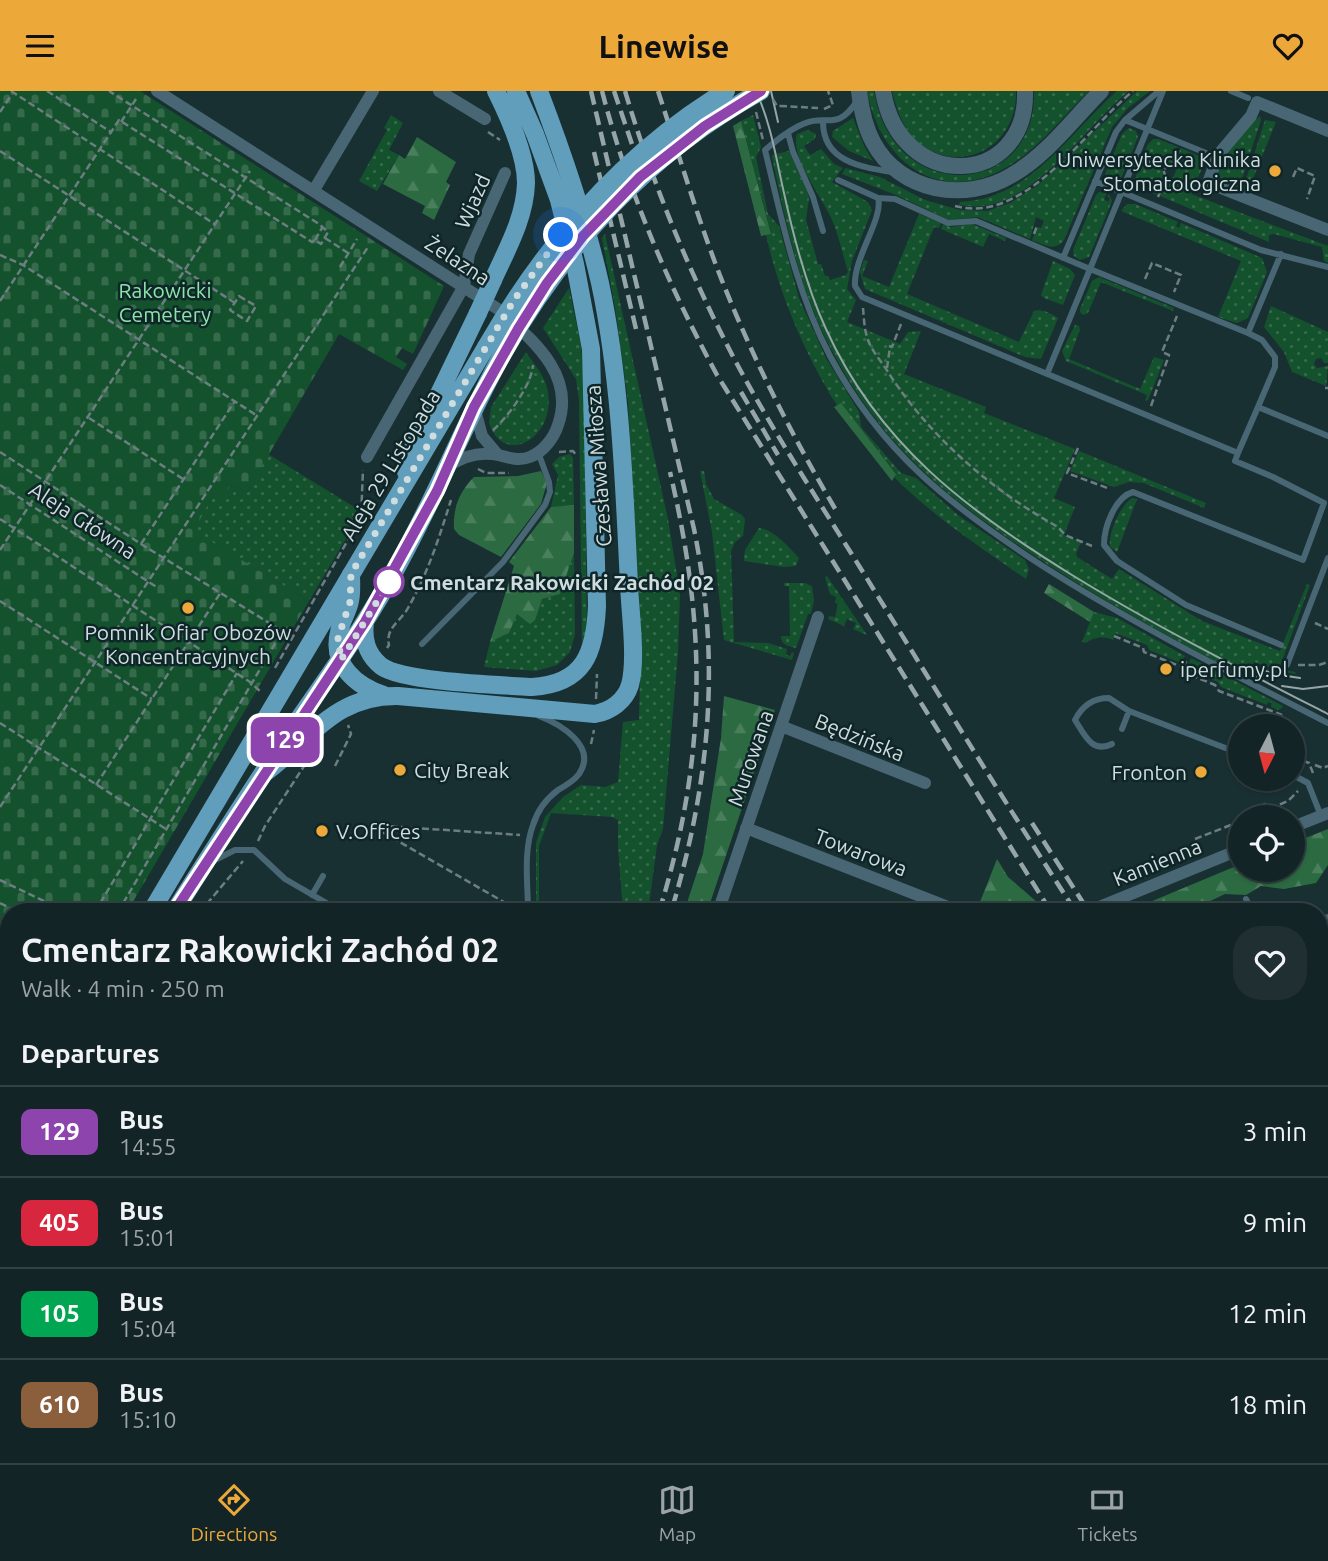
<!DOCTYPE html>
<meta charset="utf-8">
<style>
:root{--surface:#132426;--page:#203032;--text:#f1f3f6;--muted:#9da4a7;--line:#324143;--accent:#eca93a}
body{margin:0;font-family:Ubuntu,sans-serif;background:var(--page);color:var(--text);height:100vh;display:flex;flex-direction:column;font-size:26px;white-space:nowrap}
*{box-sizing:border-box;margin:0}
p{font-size:23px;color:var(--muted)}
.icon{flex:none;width:38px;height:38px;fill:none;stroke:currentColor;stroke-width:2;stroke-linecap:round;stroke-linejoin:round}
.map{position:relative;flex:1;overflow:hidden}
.panel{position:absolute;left:0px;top:812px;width:1328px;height:560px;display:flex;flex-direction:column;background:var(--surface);border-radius:28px 28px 0 0;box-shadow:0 2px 5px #0004,0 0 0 2px var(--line)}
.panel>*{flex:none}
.badge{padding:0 14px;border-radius:10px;font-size:24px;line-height:46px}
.needle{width:46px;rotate:186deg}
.tools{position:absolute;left:1228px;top:623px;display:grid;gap:14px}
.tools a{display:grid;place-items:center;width:77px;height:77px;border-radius:50%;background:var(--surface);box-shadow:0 2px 5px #0004,0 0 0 2px var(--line);font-size:35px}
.you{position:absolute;width:35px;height:35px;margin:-18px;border:5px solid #fff;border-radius:50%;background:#1a73e8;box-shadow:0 0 0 10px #1a73e833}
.map>.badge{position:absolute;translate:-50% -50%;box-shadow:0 0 0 4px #fff}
h2{padding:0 21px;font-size:26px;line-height:63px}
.round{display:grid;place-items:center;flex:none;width:74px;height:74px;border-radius:28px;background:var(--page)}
.overview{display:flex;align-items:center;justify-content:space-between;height:119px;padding:0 21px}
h1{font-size:33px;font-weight:700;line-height:52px}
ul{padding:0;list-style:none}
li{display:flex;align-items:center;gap:21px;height:91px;padding:0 21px;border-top:2px solid var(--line)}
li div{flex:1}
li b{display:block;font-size:26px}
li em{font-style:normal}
li .badge{min-width:77px;font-weight:700;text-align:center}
header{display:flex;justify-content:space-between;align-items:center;height:91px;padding:0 21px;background:var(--accent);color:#111;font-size:32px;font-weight:700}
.tabs{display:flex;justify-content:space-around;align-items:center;height:98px;border-top:2px solid var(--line);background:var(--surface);font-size:19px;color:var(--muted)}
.tabs a{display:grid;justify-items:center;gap:4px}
.tabs .selected{color:var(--accent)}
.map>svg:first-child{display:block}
.grass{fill:url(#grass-dots)}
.forest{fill:url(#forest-firs)}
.cemetery{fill:url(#cemetery-stones)}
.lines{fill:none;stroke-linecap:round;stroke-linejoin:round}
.path{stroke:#6c7e81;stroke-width:2.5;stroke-dasharray:7 3.5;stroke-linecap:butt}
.service{stroke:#496674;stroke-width:6}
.minor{stroke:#496674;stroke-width:12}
.tertiary{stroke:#496674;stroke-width:16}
.primary{stroke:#619ebc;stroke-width:18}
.tram{stroke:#96a6a8;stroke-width:2}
.rail{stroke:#96a6a8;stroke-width:4.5;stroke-dasharray:14 7;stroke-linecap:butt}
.path-bridge{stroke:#6c7e81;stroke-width:2.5;stroke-dasharray:7 3.5;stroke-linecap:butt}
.primary-bridge{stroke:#619ebc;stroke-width:18}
.line-casing{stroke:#fff;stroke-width:16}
.line{stroke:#8e44ad;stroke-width:10}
.walk{stroke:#d0dddf;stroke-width:7;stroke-dasharray:0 12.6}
.poi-dot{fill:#eca93a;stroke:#0f2629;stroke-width:2.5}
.stop-dot{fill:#fff;stroke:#8e44ad;stroke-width:3.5}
.labels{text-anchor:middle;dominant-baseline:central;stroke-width:5;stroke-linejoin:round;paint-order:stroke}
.poi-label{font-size:21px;fill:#d0dddf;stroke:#0f2629;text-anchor:start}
.street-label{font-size:21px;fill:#d0dddf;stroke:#0f2629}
.park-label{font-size:21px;fill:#8ce4a7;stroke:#0f2629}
.stop-label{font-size:21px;font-weight:bold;fill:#d0dddf;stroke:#0f2629;text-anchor:start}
</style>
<header><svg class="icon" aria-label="menu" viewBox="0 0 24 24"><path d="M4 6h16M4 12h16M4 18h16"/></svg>Linewise<svg class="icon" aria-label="heart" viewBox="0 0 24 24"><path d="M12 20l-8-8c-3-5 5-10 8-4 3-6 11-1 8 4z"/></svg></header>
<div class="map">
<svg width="1328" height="1372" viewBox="0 0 1328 1372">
<defs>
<pattern id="grass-dots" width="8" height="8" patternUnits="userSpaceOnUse" patternTransform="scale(1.75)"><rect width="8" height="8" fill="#14522d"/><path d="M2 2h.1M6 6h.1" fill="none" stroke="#356a4b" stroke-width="1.8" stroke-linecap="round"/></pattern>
<pattern id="forest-firs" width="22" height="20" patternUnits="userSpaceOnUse" patternTransform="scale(1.75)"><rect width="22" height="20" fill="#2c6a42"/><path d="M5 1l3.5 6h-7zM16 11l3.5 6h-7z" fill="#4a7f5d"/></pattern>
<pattern id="cemetery-stones" width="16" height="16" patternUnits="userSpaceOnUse" patternTransform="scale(1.75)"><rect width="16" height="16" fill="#14522d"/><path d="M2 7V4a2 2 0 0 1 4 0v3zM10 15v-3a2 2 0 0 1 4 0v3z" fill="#356a4b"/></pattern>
</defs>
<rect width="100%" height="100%" fill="#193033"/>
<path class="grass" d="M867,0H874C892,117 1038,107 1034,0H1089C1062,26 1040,57 1007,76C939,116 880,71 867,0Z
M892,0H1016C1018,54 963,86 919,52C903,39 897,19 892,0Z
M1117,0H1129C1082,37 1029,128 959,114L960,111C1032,107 1068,43 1117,0Z
M1137,0H1150L1128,17L1112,36L1064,149C1055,161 1045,154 1032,149L1038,136L1041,137L1044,130L1036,126L1030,148L978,126L949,129L896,104L842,83L845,77L880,86L925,109L960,119L987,120L1010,112L1037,95Z
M391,24L403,32L389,59L399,64L377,100L359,90L387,39L384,37Z
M753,24L761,56L756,66L768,123L779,135L799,207L826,267L859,321L861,336L901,382L916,387L959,425L1025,469L1029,478L1026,488C980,456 934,426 894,386L896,382L841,313L837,314L831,305C801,254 779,201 766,144L771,142L741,30Z
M1260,25L1261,29L1238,100L1218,84L1219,72L1252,32Z
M853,27L864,55L873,70L849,60L832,46L833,40Z
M1265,29L1276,31L1248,100L1243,98Z
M1129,37L1136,40L1138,46L1120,90L1113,92L1107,89L1105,83L1122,43Z
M808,39L816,43L815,48L804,55L810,64L821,58L834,73L843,77L832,91L868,111L872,119L852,170L847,198L856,209L847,231L900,253L908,241L921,240L904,283L986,316L984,322L1075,358L1054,407L1075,416L1064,444L1081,451L1076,463L1077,466L1112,488L1119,478L1202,530L1280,560L1307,493L1310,494L1279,578L1295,581L1296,583L1280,580L1254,571L1246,586C1178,551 1112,515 1047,473C948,409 877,353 824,244C797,188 785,127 772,66V64L789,60L807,100L809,107L806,129L818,173H821L825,185H828L830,189L846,184L848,181C844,167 840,152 836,139C829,113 789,69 797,43Z
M1153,48H1158L1178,56L1170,73L1163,76L1142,67L1148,53Z
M1181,57L1206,68L1191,103L1328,155V172L1324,170L1322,156L1274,143L1269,144V151L1160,105L1167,88L1173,86L1176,80L1173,74Z
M1141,70L1162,79L1164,87L1157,104L1133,94Z
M1099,101L1107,102L1104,108L1108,111L1110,107L1107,106L1109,103L1112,110L1089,166L1080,169L1074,165L1073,159L1096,104Z
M1127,113H1135L1178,131L1176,135L1179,137L1181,132L1262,167L1267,181L1248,227L1237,232L1218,226L1241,170L1121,120Z
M919,123L941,132L939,137L934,136L907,203L1019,251L1034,220C1042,217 1052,223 1058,227L1041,268L1025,266L865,198L860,181L864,169L868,170L862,185L889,196Z
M943,133L950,136L972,133L1006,147L1005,150L989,143L983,156L941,138Z
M605,143L668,428L680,503L678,561L663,738L657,754L648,821H623L618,756V729L612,726L551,722L539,755V817L549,821H536V752L545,726L563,706L581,694L605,696L618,691L623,631L639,629L641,545L628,310L615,216L602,147Z
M1053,170L1070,178L1075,184L1063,214L1044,207L1041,204Z
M1099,186L1174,217L1173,220L1101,191L1088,222L1083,224L1080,221V218L1092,190Z
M569,197L581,254L584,289L587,543L582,554L579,309L576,288L543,237Z
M1271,215L1328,241V272H1324L1321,267L1316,268L1314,273L1317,277L1328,275L1326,295L1292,281L1284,261L1264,236Z
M1075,234L1079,235L1080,239L1069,268L1140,298L1154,266L1164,269L1148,309L1145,310L1147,304L1066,270L1062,260Z
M526,261C533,272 542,281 546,293C562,342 505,380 489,332L491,316Z
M1079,360L1206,412L1204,417L1144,392L1129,391L1114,396L1070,380Z
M268,363L356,417L357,429L309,510L193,440L214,402L231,393L247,401Z
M570,363L573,367L574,414L551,416L558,384L552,373L559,366Z
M700,380H704L706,393L714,408L742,424L745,428L743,445L735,451L731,460L734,551L768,552L787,558L786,564L790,565L792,561L794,562L792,569L724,549L712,441Z
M1132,407L1137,408L1117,461L1110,456C1108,442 1120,415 1132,407Z
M759,437C775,439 788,456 799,467L796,475L784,476L744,470L745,459Z
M574,462L575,543L570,561L557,574L536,580L484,576L490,551L509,542L517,522L524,526L542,508L560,503Z
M827,485L867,544L853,538L856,532L847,528L844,535L828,528L829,525L835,526L838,513L835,512L836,506L830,503L825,486Z
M784,492H805L812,495L814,509L811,523H808L796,557C788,555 781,554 781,545H790L789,495H784Z
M1094,521L1117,527L1185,565L1181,572L1149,559L1147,554L1115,542L1113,549C1104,545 1094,546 1086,552L1082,551Z
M1191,567L1283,615L1282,617L1278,619L1271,616L1272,612L1268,611L1267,614L1221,596L1218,591L1192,581L1188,573Z"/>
<path class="forest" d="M741,30L771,143L761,145L733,35Z
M417,46L456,71L446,91L450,94L434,129L422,122L425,115L383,93L399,64L405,68Z
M841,312L896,383L892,390L834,316Z
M541,380L547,392L541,413L501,466L459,444L454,438C453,417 459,401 474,386L518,385Z
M574,414V462L560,503L542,508L535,529L530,533L517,523L509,542L490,551L514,475L509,471L551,416Z
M1049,493L1094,521L1090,531L1044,502Z
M724,605L775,619L707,821H684L703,763L721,647Z
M1328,738V774L1316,792L1284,798L1261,795L1246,804L1225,803L1187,821H1126L1241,773V779H1293V752Z
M997,768L1008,786L1037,811L1019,821H976Z
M1322,855L1328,867V942L1320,926V856Z"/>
<path class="cemetery" d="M0,0H140L444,195L413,263L402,257L396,266L407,273L403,279L339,243L247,401L231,393L223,407L214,402L194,440L309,510L127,821H9V1000L0,1015Z"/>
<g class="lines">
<path class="path" d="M11,0L216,134
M47,0L111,41
M780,15L818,17
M824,18L833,14L828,0
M0,21L12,3
M756,21L763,49
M121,31L136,8
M488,41L500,49
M0,60L235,212
M1144,69L1163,78
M1293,86L1297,77L1315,85L1307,108
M1158,106L1166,87L1163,78L1171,75L1177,61
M955,115C1026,134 1085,39 1133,0
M1034,143L1037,135
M325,147L348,162
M315,149L322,137
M0,164L23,174L256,324
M340,176L357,148
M1145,188L1152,172L1181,184L1174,201
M239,205L256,215L247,230L230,219Z
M0,210L119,29L312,151L315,149L321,153L328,141L319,133L109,0
M863,217C864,227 864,238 868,249C872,260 881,270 888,281C929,345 991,399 1058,436L1065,444L1092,455
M889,255L892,256L901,233
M887,277L890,256
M1325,297H1328
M1151,315L1169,264L1162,261L1177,225
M89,327L183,388
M493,339C508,326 532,293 533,274
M1078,357L1067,382L1110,398
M0,361L141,453L279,538L280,544L290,549
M559,361L573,360L576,364
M478,378L486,382H509
M0,394L158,497
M0,428L250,591L261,601
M141,453L235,310
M0,459L250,80
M0,510L152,608
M1315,532L1328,538
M1114,545L1143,557L1144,561L1182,576
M387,557L389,554C385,537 401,530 408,517C428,482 439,447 451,409
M1298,574H1319L1328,571
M275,577L361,426L363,379
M1181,580L1215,594L1219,600L1282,624
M1181,584L1186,570
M596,608L597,583
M0,632L166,738
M1276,635L1282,624
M591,653L594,639
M1293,666L1309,672L1313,682
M1315,674L1323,677L1328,675
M335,675L351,643L348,634
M1256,688L1257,694
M96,694L221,501
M1264,712L1268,720
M0,716L368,156
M1251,726L1288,710L1298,700
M1195,748L1241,730
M258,750L265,735L308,669
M0,789L67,821
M0,812L18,821
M516,818L370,734L520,744
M69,821L71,819L88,821
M95,821L237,582
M118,821L280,544
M200,821L243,770
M0,834L9,838
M0,996L9,979
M0,1026L9,1011
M0,1152L4,1145
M0,1282L9,1268
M440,1372L445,1363"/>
<path class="service" d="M1159,0L1125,29L1206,62
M1163,0L1090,178L1248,242L1281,163
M1231,0L1248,7
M857,10C836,42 827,22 803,33C789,39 777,49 765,59C782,129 796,201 830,265C882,362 951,415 1041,474C1133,533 1231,582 1328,632
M823,31C823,70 860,76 892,81
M788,42L793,61L813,106L823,140
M838,89L878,107L895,108L948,132L976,130L1090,178L1047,283
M1095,90L1261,159L1328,176
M878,107C884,127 853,167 855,195L862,206L1238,362L1258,316L1328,345
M1063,167L1116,41L1125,29
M1248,242L1262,249L1275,266V276L1258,316
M1238,362L1235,370L1273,386L1324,412L1303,469L1133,401C1115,406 1104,436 1104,454L1117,470L1186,514L1281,554
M422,553L503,471L545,414L550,401L549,391L538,361
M1287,574L1328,467
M1122,638L1129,620
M1112,653C1092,663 1084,643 1075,629C1082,615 1093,607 1109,607L1129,620L1241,663
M1293,684L1308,692L1321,725
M213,770L235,759H254L285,788L342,821
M312,804L323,785
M1246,808L1252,821
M528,821C528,793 523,761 533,734C537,721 546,708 558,699C565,695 574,690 579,683C598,655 560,633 539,625
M1320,830L1328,826
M1320,959L1328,976
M700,1363L708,1367L711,1363
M1220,1363L1256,1372
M506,1372L510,1363
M647,1372L649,1363
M1273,1372L1277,1363"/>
<path class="minor" d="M157,0L498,218C532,249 576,283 558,334C554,347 543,361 530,366C519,370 509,367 498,364C479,360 463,365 447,376
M439,0L485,28
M1328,40L1257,11L1251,25L1218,64L1208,92L1328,139
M314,99L373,0
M475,319L482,345L498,364
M367,366L464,195L469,163L505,82
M781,635L925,692
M1293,736L1328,722
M746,737L961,821
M718,821L818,526
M1087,821L1241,758
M0,1128L9,1134
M0,1354L9,1340
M362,1363L377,1372
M109,1372L114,1363
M218,1372L223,1363"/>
<path class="tertiary" d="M859,0C861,17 865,36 873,51C900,102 966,112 1012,84C1047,64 1073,28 1101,0
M883,0C900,103 1028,97 1025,0"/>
<path class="primary" d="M493,189C507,158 525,127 526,92C526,65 508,24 496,0
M406,381L411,361L478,222
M351,483C351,492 352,501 350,510C348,521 341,530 339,541C331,574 356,595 384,604
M365,531C363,548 366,563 381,575C402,591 500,594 532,596C584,593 595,562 597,515L591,258L575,173L559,109L535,43L516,0
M262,684C310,650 333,604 398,605L595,623C611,620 625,610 630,594C637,568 630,521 629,493C624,393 621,291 600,192C585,126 563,63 539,0
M151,821L486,256
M174,821C215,757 255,692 298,629C329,584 361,540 388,492C431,418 461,339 502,264
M0,1071L9,1057
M0,1106L9,1092"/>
<path class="tram" d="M756,0C771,33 776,67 784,102C794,148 806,195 826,238C878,353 968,420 1072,484C1155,535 1242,579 1328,623
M771,0L778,31
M1255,576L1274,583L1300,587
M1282,595L1303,598L1328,595"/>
<path class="rail" d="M591,0L694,438C721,571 710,692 671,821
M602,0C628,100 668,194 717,284L1051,821
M614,0L639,74
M625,0C653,94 691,186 737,273C779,351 828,424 874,499C941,607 1007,715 1076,821
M658,0C678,61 696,122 719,182C751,264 792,345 837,421
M594,61L636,238
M741,301L778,364
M1032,732L1089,821
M659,821C707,666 707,538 670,381
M1320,1131L1328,1141
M1320,1150L1328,1160
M1320,1165L1328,1175
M1320,1197L1328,1208
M1027,1363L1091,1372
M1133,1363L1162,1372
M1164,1363L1197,1372
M1082,1364L1114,1372
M456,1372L461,1363
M471,1372L475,1363
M798,1372L896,1366L985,1372"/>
<path class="path-bridge" d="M773,8L777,15H780"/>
<path class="primary-bridge" d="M478,222L493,189
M486,256C546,152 623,62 726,0
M502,264C567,152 647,63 761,0"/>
</g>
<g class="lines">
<defs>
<path id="line" d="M174,821L365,531L437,400L474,316L518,238L547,192L583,145L640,86L705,35L761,0"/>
</defs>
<use href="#line" class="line-casing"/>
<use href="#line" class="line"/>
<path class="walk" d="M389,491L341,569L338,547L350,511L351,483L514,209L561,144"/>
</g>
<g class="poi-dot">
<circle cx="1275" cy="80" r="7"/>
<circle cx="188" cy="517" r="7"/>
<circle cx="1166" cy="578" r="7"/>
<circle cx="400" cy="679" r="7"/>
<circle cx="1201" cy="681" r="7"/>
<circle cx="322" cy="740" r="7"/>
</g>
<circle class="stop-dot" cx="389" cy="491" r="14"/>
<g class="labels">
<g class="poi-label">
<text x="1261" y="68" text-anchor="end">Uniwersytecka Klinika<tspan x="1261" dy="24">Stomatologiczna</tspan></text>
<text x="188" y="541" text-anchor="middle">Pomnik Ofiar Obozów<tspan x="188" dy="24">Koncentracyjnych</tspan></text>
<text x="1180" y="578">iperfumy.pl</text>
<text x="414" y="679">City Break</text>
<text x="1187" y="681" text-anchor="end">Fronton</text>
<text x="336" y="740">V.Offices</text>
</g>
<g class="street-label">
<text transform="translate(472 110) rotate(-66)">Wjazd</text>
<text transform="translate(458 169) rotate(33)">Żelazna</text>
<text transform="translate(390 374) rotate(-59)">Aleja 29 Listopada</text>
<text transform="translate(598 375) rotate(-94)">Czesława Miłosza</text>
<text transform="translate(83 429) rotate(33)">Aleja Główna</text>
<text transform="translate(860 646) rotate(22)">Będzińska</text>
<text transform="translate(750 667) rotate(-71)">Murowana</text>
<text transform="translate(861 761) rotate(21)">Towarowa</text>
<text transform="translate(1157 771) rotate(-22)">Kamienna</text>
</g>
<g class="park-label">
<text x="165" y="199">Rakowicki<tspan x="165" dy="24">Cemetery</tspan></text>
</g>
<g class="stop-label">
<text x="410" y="491">Cmentarz Rakowicki Zachód 02</text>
</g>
</g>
</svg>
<div class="tools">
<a><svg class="needle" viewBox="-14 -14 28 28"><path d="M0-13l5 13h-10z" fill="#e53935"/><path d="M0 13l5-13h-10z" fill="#9da4a7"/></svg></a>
<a><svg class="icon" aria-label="locate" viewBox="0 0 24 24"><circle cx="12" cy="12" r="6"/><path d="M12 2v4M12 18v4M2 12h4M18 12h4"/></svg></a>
</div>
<div class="you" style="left:561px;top:144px"></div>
<b class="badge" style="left:285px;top:649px;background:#8e44ad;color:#fff">129</b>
<section class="panel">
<div class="overview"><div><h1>Cmentarz Rakowicki Zachód 02</h1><p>Walk · 4 min · 250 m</p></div><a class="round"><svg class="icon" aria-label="heart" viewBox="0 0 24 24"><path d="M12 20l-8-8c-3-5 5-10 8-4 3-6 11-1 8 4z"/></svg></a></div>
<h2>Departures</h2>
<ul>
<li><span class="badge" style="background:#8e44ad;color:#fff">129</span><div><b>Bus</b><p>14:55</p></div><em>3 min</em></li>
<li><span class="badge" style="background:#d7263d;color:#fff">405</span><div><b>Bus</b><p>15:01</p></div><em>9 min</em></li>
<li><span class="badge" style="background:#00a651;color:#fff">105</span><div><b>Bus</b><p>15:04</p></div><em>12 min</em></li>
<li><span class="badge" style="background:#8b5e3c;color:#fff">610</span><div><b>Bus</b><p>15:10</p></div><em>18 min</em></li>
</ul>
</section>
</div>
<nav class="tabs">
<a class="selected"><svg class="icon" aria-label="directions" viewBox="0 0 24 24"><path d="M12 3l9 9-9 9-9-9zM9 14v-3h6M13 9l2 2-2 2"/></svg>Directions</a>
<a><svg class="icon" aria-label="map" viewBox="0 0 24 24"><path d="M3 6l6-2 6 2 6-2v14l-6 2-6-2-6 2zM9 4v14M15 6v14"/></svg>Map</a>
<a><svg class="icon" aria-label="tickets" viewBox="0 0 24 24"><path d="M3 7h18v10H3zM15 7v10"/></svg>Tickets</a>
</nav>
